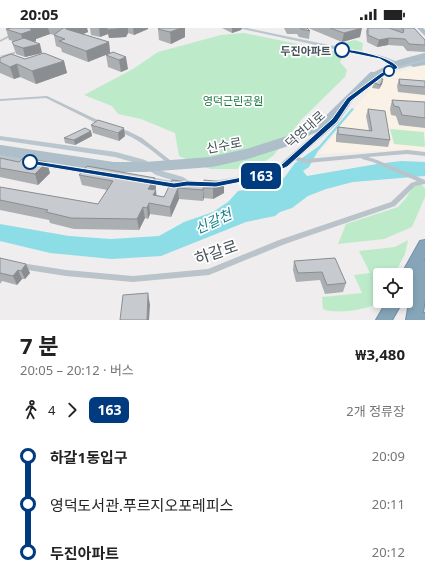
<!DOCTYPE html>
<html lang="ko">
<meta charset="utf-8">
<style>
:root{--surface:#fff;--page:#f6f6f6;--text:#222;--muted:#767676}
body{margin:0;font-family:"Noto Sans","Noto Sans KR",sans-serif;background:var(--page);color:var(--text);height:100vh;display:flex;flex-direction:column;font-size:15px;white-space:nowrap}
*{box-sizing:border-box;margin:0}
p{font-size:13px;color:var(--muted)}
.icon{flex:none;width:22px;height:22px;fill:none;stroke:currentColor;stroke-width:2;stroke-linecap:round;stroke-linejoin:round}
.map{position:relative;height:292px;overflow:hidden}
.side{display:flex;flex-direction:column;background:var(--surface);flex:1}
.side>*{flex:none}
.badge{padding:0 8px;border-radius:6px;font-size:14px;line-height:26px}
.buttons{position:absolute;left:373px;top:240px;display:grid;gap:8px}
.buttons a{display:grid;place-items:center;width:40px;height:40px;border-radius:4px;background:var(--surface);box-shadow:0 2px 6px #0003;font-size:20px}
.map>.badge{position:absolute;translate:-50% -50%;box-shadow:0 0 0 2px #fff}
.legs{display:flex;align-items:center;gap:6px;height:44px;padding:0 20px;font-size:13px}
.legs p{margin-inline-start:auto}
.headline{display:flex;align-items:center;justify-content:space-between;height:68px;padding:0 20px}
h1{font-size:22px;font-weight:700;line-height:30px}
ul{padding:0 20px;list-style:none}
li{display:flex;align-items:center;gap:14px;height:48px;font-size:15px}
li i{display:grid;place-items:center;width:6px;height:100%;margin:0 5px;background:currentColor}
li i::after{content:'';width:10px;height:10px;margin:-5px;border:3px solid;border-radius:50%;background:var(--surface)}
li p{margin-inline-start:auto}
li:first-child i{background:linear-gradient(#0000 50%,currentColor 0)}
li:last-child i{background:linear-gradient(currentColor 50%,#0000 0)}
.status{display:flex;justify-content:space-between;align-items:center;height:28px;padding:0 20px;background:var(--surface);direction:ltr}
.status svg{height:11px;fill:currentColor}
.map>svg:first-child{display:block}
.commercial{fill:#faf2e6}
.green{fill:#bdebca}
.water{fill:#8ddde6}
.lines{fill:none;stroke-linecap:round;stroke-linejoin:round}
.highway-casing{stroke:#7390a5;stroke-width:2}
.street{fill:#b9c3c9;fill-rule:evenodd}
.secondary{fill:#b9c6ce;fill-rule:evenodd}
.primary{fill:#aebfca;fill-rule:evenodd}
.highway{fill:#87a5b9;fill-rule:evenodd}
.primary-bridge-far2{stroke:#aebfca;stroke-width:6}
.primary-bridge-far1{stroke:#aebfca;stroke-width:8}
.primary-bridge{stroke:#aebfca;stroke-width:10}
.wall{fill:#abafb2}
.shaded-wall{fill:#8b8e91}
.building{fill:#c7cbcf;stroke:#8b8e91}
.line-1{fill:#003b80;stroke:#fff}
.stop-1-dot{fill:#fff;stroke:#003b80;stroke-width:2}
.labels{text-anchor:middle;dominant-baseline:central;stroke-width:3.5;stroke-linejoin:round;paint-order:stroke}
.far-stop-label{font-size:11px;font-weight:bold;fill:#465259;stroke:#fff;text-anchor:end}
.far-park-label{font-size:11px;fill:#1c753f;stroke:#fff}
.street-label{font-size:13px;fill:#465259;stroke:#fff}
.water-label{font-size:14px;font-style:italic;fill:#147d88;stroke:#fff}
.near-street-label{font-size:16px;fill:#465259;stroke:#fff}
</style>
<div class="status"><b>20:05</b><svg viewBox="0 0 49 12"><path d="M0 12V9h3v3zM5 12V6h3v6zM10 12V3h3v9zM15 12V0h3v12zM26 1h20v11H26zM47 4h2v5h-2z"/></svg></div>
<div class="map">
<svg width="425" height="292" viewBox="0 0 425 292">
<rect width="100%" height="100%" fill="#efeded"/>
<path class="commercial" d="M425,36V124L413,121L319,126L377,52L384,48Z"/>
<path class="green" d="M244,5L347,26L342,30L340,34L347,42L345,49L302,91L273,128L259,137L236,141H210L179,128L175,105L141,91L118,86L112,78L84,67L133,41L158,24L221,7Z
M355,12L363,15L362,23L332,18Z
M390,101L424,104L425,119L394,116Z
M414,157H422L425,160V169L412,199L384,211L338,216L346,196L398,179L406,170Z
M408,212L405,226L394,247H380L381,275C367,281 337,287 323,281L322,269L362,265L354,247L370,245L359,223L395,219Z"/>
<path class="water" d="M352,80L354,81L318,123L309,139L303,143L307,148L377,136L401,133L425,134V148L353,154L326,161L308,168L292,180L280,184L275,188L246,194L161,228L112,231L50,225L0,213V196L69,208L111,211L159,208L184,194L213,184L228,174L238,163L257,160L284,150L295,135L319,118Z"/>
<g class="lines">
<defs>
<path id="highway" d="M425,212V230L423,233L425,232V271L423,285H425V292H406L413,252L411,256L406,258V247H401L420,213Z
M387,273H403L392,292H376Z"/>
</defs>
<use href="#highway" class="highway-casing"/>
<path class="street" d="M13,5L16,6L0,14V12Z
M14,24H15V26L2,29L0,28Z
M47,68L106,96L107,97L104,99L46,70L0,73V71Z
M118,100L128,103L142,110L175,136L174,137H170C153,124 138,109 116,103L115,102Z
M407,122L425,124V128L407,126L368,129L377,132L425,152V156L415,158L395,178L285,216L209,247L133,254L66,248L21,241L18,240L17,238L18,236L21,235L66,242L133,248L208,241L279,212L391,174L411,155L417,153L373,134L362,131L361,130L307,135L290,131L289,130L290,129L292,128L307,131Z"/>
<path class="secondary" d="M238,0H247L382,28L404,36L425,30V34L398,41L385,47L358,67L355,65L356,64L381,45L398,38L380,31Z
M347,73L351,75L338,95L287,139L263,150L213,159L208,156L213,153L258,146L281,135L332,91L345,74Z
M0,108L116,124L145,132L162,143L183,149L192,155L190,157L174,160L141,153L139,151L141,149L144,148L178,154L156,147L139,136L115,129L0,112Z
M0,126L95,141L99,144L95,147L0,132Z"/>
<path class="primary" d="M417,0H423L425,2V8Z
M425,33V37L413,39L410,37Z"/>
<use href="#highway" class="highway"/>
<path class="primary-bridge-far2" d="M371,49L399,35L425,28"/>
<path class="primary-bridge-far1" d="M291,112L322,97L372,48"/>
<path class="primary-bridge" d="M0,122L113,139H145L211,134L247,126L294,111"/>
</g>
<path class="wall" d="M12,0H87L88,4L83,6L109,14L110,25L113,24L128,41L121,44L108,39L106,27L88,34L62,24L61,20L56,18L54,7L50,6L36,11V13L34,14L42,25L25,29L16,26L12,14L13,13L9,12L6,1Z
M90,0H148V1L134,7L128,5L126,9L109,10L108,6L100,9L91,7Z
M160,0H185V9L171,16L159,12L158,1Z
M222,0H242L241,2L232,5Z
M284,0H361L360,9L342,14L308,0L310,3L309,11L299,9L297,6H287Z
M367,0H389L391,1V0H414L425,12V24L407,23L403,18L388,17L377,19L367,14L366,3Z
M0,30L64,33L67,45L36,56L20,49L14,51L0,45Z
M383,51L382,56L379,61L372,60L374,55Z
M399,51L425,53V67L398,64L397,58Z
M392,72L425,74V100L399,97L396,88L391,87L390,81Z
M368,81L390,112L388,119L336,114V107L338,99L369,103L366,88Z
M91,97L125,108L119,113L93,105Z
M91,103L92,108L75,117L65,115L64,110Z
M0,130L50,145L38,157L0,149Z
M79,147L155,150L156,160L155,162H156V167L164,169L186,154H204L224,165L213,171L204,170L203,173L179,171L171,189L150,186L148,191L145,190L139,202L74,201L50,195L49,192L0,182V159L98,176L107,162L82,157Z
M0,230L30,245L25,251H22L17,257L2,253L0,256Z
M335,230L346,255L343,264L325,266L320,252L296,254L293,242L294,233Z"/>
<path class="shaded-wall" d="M33,0H48L50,6L36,11V13L24,17L21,6L30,1Z
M69,0H87L88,4L68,12L66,1Z
M99,0H128V5L126,9L109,10L107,0L108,6L100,9Z
M133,0H148V1L134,7Z
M181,0H185V9L171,16L170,4Z
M232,0H242L241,2L232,5Z
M362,0L360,9L342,14L344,5Z
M389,10L388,17L377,19L379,12Z
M109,14L110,25L88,34L86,23Z
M40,16L42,25L25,29L23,20Z
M126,29L128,41L121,44L119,32Z
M64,33L67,45L36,56L32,43Z
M17,36L20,49L14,51L10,39Z
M383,51L382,56L379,61L380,57Z
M124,100L125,108L119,113L118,105Z
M91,103L92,108L75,117L74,112Z
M47,134L50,145L38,157L35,146Z
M155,150L156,160L149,172L148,161Z
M224,154V165L213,171V160Z
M178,160L179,171L171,189L170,179Z
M203,160L204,170L203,173Z
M156,162L157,173L153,167Z
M149,175L150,186L148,191L147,180Z
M143,179L145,190L139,202L137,191Z
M26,236L30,245L25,251L21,243Z
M18,242L22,251L17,257L13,248Z
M148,265L150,277L149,292H147Z"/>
<path class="building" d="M12,0H33L30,1L33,2L21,6L6,1Z
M62,0H69L66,1L109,14L86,23L59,13L65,11L54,7L63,0Z
M107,0H125L107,2Z
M160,0H181L170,4L158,1Z
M300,0H307L310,3L301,1Z
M330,0H362L344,5Z
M368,0H389L403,5L404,2L401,0H414L425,12V17L409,16L405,11L389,10L379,12L368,7Z
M24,10L40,16L23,20L14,17L12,14Z
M113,24L126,29L119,32L106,27Z
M44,25L64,33L32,43L17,36L10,39L0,34V30L11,26L25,31Z
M378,50L383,51L380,57L374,55Z
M399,51L425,53V59L400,57Z
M392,72L408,73L425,74V90L402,87L399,79L394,78Z
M368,81L385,83L390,112L338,106V99L372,103Z
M98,92L124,100L118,105L91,97Z
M85,100L91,103L74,112L64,110Z
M0,130L19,134L23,130L47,134L35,146L0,140Z
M87,138L155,150L148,161L156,162L153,167L164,169L172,152L186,154V153L204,154V152L224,154L213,160H203V162L178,160L170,179L149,175L147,180L143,179L137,191L71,190L46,184L48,182L0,172V159L98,176L113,153L79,147Z
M0,230L26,236L21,243L18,242L13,248L0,245Z
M335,230L346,255L327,257L322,244L298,245L294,233Z
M148,265L147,292H120L123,267Z"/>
<path class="line-1" d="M341,21C353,21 394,29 398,40L385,47L351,73L337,94L287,139L262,150L216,159L187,158L174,160L30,136L27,134L30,132L174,155L187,153L216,154L258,146L282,136L332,91L347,70L381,45L393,39L380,31L341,23Z"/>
<g class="stop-1-dot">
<circle cx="342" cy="22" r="7"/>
<circle cx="389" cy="43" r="5"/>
<circle cx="30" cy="134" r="7"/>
</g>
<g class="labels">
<g class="far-stop-label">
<text x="331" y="22">두진아파트</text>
</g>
<g class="far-park-label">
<text x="233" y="72">영덕근린공원</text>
</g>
<g class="street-label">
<text transform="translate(305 101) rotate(-42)">덕영대로</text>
<text transform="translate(224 117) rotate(-11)">신수로</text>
</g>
<g class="water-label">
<text transform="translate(213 193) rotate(-25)">신갈천</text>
</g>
<g class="near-street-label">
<text transform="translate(216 224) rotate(-19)">하갈로</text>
</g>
</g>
</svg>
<div class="buttons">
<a><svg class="icon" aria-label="locate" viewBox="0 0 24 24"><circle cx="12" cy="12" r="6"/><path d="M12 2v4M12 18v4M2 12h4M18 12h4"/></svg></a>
</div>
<b class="badge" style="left:261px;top:148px;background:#003b80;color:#fff">163</b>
</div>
<section class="side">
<div class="headline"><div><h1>7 분</h1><p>20:05 – 20:12 · 버스</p></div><b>₩3,480</b></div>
<div class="legs"><svg class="icon" aria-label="walk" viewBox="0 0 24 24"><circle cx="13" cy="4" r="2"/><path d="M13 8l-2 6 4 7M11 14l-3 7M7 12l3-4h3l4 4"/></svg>4<svg class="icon" aria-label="forward" viewBox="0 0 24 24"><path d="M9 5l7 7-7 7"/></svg><b class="badge" style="background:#003b80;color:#fff">163</b><p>2개 정류장</p></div>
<ul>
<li><i style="color:#003b80"></i><b>하갈1동입구</b><p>20:09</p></li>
<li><i style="color:#003b80"></i><span>영덕도서관.푸르지오포레피스</span><p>20:11</p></li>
<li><i style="color:#003b80"></i><b>두진아파트</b><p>20:12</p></li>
</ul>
</section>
